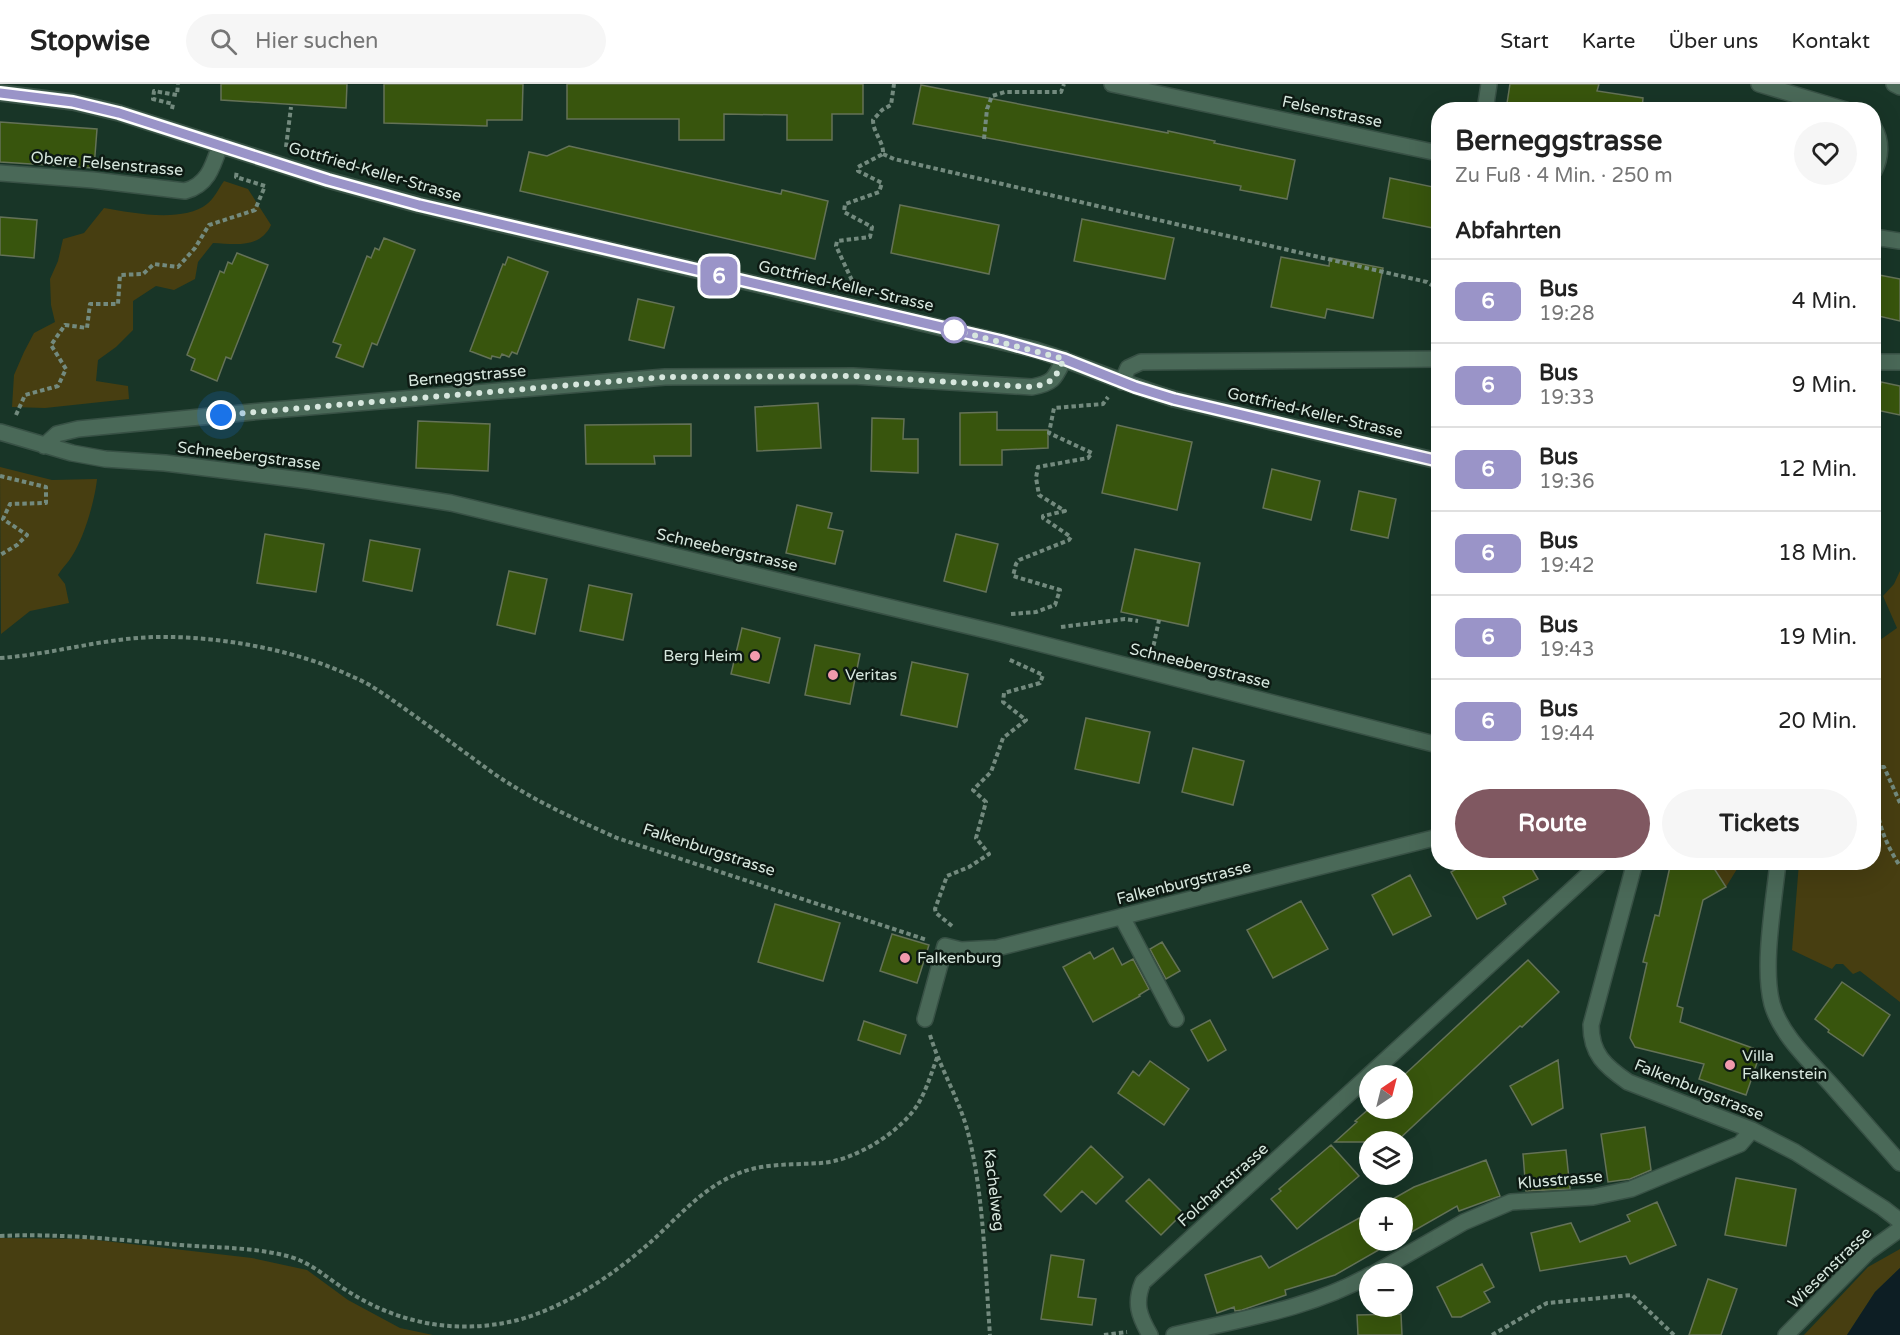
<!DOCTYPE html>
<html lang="de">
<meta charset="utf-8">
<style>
:root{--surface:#fff;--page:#f6f6f6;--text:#222;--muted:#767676;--line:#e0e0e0;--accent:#805861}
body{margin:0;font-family:"Varela Round",sans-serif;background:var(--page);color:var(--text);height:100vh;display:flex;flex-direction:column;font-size:22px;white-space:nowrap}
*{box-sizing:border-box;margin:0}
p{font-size:20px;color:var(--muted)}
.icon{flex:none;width:33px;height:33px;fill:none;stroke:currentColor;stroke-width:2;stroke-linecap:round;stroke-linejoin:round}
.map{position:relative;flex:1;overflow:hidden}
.details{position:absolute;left:1431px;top:18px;width:450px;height:768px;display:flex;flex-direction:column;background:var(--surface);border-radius:24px;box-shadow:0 6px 24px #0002}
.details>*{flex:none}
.badge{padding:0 12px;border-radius:9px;font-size:21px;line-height:39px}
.needle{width:39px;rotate:35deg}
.tools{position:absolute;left:1359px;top:981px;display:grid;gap:12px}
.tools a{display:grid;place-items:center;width:54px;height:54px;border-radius:50%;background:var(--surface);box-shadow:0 6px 24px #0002;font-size:30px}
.you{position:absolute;width:30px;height:30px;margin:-15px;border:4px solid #fff;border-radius:50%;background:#1a73e8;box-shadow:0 0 0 9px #1a73e833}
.map>.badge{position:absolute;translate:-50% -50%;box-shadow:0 0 0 3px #fff}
h2{padding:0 24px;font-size:22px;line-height:54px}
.round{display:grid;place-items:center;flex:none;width:63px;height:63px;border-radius:32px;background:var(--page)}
.summary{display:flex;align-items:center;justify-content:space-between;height:102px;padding:0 24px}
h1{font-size:28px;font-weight:700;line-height:45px}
.primary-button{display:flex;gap:12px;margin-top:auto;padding:12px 24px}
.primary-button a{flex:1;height:69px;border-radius:36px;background:var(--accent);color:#fff;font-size:24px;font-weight:700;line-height:69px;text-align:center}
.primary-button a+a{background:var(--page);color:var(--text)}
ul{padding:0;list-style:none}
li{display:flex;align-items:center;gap:18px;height:84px;padding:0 24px;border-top:2px solid var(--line)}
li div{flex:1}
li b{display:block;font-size:22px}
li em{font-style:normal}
li .badge{min-width:66px;font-weight:700;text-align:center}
header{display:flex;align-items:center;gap:36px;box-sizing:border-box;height:84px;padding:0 30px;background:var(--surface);border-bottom:2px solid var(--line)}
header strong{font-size:28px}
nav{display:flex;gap:33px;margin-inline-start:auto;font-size:21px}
.search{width:420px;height:54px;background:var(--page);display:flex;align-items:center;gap:15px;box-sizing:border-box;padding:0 21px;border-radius:33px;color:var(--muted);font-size:22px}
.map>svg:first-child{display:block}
.green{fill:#473e11}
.water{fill:#0d1e24}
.building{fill:#38550d;stroke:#647257;stroke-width:1.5}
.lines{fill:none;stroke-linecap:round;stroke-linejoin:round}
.minor-casing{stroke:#385145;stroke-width:18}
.path{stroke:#738a7e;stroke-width:4;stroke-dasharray:4.5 3;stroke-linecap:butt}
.minor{stroke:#4a6958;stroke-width:15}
.line-casing{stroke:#fff;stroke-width:14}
.line{stroke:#9a94c8;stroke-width:9}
.walk{stroke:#d7e7de;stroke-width:6;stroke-dasharray:0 10.8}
.stop-dot{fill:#fff;stroke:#9a94c8;stroke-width:3}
.poi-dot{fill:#f29aad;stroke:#0d1a13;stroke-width:2}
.labels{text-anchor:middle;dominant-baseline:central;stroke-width:5;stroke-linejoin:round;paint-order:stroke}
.street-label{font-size:16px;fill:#d7e7de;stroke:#0d1a13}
.poi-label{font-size:16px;fill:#d7e7de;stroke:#0d1a13;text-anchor:start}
</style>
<header>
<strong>Stopwise</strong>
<div class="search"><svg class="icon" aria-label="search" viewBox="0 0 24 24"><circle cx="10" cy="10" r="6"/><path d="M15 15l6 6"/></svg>Hier suchen</div>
<nav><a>Start</a><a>Karte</a><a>Über uns</a><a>Kontakt</a></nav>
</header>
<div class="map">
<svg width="1900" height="1251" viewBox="0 0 1900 1251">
<rect width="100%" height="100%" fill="#183527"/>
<path class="green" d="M224,97L248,105L271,141C260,165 235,160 213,159L198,178L195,195L174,206L156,202L133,217V246L116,263L98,276L96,297L128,302L129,315L45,324L12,323L14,291L24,268L34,249L55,238L51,221L50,195L58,177L63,155L84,149L104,124C132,129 183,139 207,120C214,115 219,104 224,97Z
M0,383L52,396L97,395C95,416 84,454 72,472C68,479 62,484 58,491L65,500L69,519L30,527L1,550Z
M1900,487V918L1860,887L1853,890L1843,880H1836L1832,885L1792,866L1799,779L1874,778V558L1880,556L1897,544L1883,512L1894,500Z
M1711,779H1738L1737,785L1726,803Z
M0,1154L88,1155L252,1174L307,1186L348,1216L400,1244L433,1251H0Z
M1900,1165V1184L1875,1208L1847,1251H1804L1868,1183Z"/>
<path class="water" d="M1900,1184V1251H1847L1875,1208Z"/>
<path class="building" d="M221,0H347L346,24L221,16Z
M384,0H523L522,36H487V42L384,39Z
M567,0H863V30H832V56H787V31L724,30V56H679V35H567Z
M1510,0H1599L1597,7L1643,14L1642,26H1506Z
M921,1L1168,49V47L1215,57L1214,59L1295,76L1287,115L1240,106L1241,102L913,40Z
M0,38L97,45L94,84L0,78Z
M569,62L781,110L782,106L828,117L815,175L520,107L529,68L547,72Z
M1390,94L1438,104V145L1383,134Z
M900,121L999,141L989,190L891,169Z
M0,133L37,136L34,174L0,171Z
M1082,135L1174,154L1165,195L1074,177Z
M384,154L415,166L377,261L372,259L363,283L336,273L341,261L333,258L367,172L371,174L375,164L379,166Z
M237,169L268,181L231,275L226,273L217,297L191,286L195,275L187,271L220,187L224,189L228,178L232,180Z
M508,173L548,188L517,270L512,268L509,273L502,270L500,274L492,272L491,275L470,267L503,180L505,181Z
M1281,173L1329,182L1330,174L1383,184L1373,234L1327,225L1325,234L1271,223Z
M1874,190L1900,195V237L1874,231Z
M638,215L674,223L664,264L629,256Z
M1881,298L1900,302V331L1876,326Z
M818,319L821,364L757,367L755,323Z
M997,328V346H1048V364L1002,366V381H960V329Z
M872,334L904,335L903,355H918V389L871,387Z
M418,337L490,340L488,387L416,384Z
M691,340V372H654L655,380H586L585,341Z
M1117,341L1192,358L1177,426L1102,409Z
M1272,385L1320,397L1311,436L1263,424Z
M1359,407L1396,415L1388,454L1351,446Z
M797,421L832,429L828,444L843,447L835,480L786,469Z
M265,450L324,460L316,508L257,499Z
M956,450L998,460L986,508L944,497Z
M370,456L420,465L412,507L363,497Z
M1135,465L1200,479L1188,542L1121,528Z
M509,487L547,495L535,550L497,541Z
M589,501L632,510L623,556L580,547Z
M742,544L780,554L769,599L731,590Z
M815,561L860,570L850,620L805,611Z
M912,578L968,590L957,643L901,631Z
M1086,634L1150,648L1139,699L1075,685Z
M1193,664L1244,677L1233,721L1182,708Z
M1468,778H1528L1538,795L1503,813L1506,820L1477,835L1451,788Z
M1671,778H1710L1726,803L1703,816L1677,922L1683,924L1680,938L1761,967L1746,1011L1699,995L1704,980L1635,963L1630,954L1647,879L1643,878L1655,831L1659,832Z
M1410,791L1431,832L1393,851L1372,811Z
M1301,817L1328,865L1273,894L1247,846Z
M775,820L840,839L823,897L758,878Z
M892,850L929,861L917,899L880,887Z
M1162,858L1180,887L1166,895L1150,865Z
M1113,864L1122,881L1133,875L1149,905L1139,911L1140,912L1093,938L1063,883L1090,868L1094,875Z
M1528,876L1559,908L1522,943L1520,942L1396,1058H1335L1357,1038L1355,1037L1370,1024H1402V993Z
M1842,898L1890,931L1863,972L1828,948L1829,946L1815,935Z
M1210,936L1226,966L1208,977L1191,946Z
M864,937L906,951L900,970L858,956Z
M1558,976L1563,1024L1532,1041L1510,1002Z
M1150,977L1189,1005L1164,1041L1118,1009L1133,987L1139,992Z
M1645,1043L1651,1086L1630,1095L1608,1098L1601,1050Z
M1331,1061L1359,1092L1297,1145L1271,1115L1281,1107L1279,1105Z
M1091,1062L1123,1093L1096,1120L1082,1107L1061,1128L1044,1111Z
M1566,1066L1570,1105L1526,1107L1523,1070Z
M1486,1076L1500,1112L1459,1127L1457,1122L1410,1149L1402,1135V1124H1377L1414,1103Z
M1736,1094L1796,1105L1786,1162L1725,1151Z
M1149,1095L1183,1129L1161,1151L1126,1117Z
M1657,1118L1676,1161L1630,1180L1626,1172L1540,1187L1531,1149L1571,1139L1580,1158L1630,1137L1627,1131Z
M1370,1128V1156H1396L1335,1191L1285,1206L1286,1211L1242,1226L1235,1227L1234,1223L1217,1229L1205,1191L1261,1172L1269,1184Z
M1051,1171L1084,1176L1078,1213L1096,1215L1092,1241L1041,1235Z
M1482,1180L1494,1203L1484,1208L1490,1218L1461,1233H1452L1437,1203Z
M1708,1195L1737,1205L1721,1251H1689Z
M1401,1230L1402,1251H1358L1357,1231Z"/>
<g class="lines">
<defs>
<path id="minor" d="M1112,0L1438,69
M1759,0L1846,26
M1894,0L1900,3
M0,9L73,18L119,29L328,96L419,121L1036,266C1083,281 1127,301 1174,315L1438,377
M1485,26L1489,0
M1874,44C1882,57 1881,74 1874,87
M0,89L93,96L185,107C208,101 213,82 220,61
M1874,153L1900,157
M1874,278H1900
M1122,298L1128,284L1141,278L1438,275
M0,348L72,369L105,375L165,379L310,397L451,419L998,549L1438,661
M44,362L57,350L78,345L262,327L665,293L853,292L1032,303C1054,299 1055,294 1064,275
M1635,778L1591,941C1591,970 1605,982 1628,998L1752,1046L1795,1068L1883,1124L1900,1137
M1778,778C1774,818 1762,882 1772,920C1781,952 1812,979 1834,1004C1856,1029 1878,1054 1900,1079
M1122,833L1176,935
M925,935L945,862L961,866L997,864L1438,753
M1373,1190L1464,1138L1511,1118L1593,1113L1631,1105L1740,1060L1752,1046
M1150,1251C1139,1232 1134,1219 1143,1198L1602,778
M1174,1251C1240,1235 1310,1225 1370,1191
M1786,1251L1868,1168L1900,1145"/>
</defs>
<use href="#minor" class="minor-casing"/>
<path class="path" d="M172,25L173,20L153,15L154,7L177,11L178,0
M984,55L987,25L992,12L1005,8H1061L1064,0
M286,63L291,23
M883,70L894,75L1427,198L1438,205
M855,203L836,162L837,157L870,153L872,143L844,128L845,120L879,108L882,99L858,87V83L883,70C884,58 873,49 873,36L882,26L891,21L894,0
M16,331L25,311L58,302L66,285L51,261L65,241L87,244L90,220H118L120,191L143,190L154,180L178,183L195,164L209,141L255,126L265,102L236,93L237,86
M0,392L46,403V419L10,420L3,435L27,451L17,461L0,471
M1011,530L1036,528L1055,521L1060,506L1013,492L1016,480L1019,476L1069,456L1071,453L1043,434V432L1065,427L1039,411L1036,394L1038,383L1088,374L1092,369L1049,349L1054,324L1103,320L1108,313
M1061,543L1125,535L1138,537
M1152,569L1159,536
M0,574C56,570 110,552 166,553C224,553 299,567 351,592C371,600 388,613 405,625C435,646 464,668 493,689C532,716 575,735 617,754L927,856
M1900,719L1884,683H1878C1871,719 1880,752 1900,782
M952,842L936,829L935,825L947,792L969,783L989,770L976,754L986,718L973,706L991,688L1003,654L1026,636L1003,618L1004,609L1040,599L1043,591L1008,575
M930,951C940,984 958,1013 967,1045C984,1108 985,1186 990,1251
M0,1152C60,1149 120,1156 181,1161C218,1164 255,1163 291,1173C313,1180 327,1194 346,1206C398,1240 457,1251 518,1236C568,1222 615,1190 654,1155C679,1132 704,1103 737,1090C762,1079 793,1081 821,1079C854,1077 901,1048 918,1020C927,1005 932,987 938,971
M1104,1251L1127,1248
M1492,1251L1547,1219L1632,1211L1674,1251"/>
<use href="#minor" class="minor"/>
</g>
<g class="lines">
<defs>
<path id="line" d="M0,9L73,18L119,29L328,96L419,121L1001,257L1064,275L1135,303L1174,315L1438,377"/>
</defs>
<use href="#line" class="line-casing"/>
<use href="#line" class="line"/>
<path class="walk" d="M221,331L665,293L853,292L1032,303C1054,299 1055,294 1064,275L954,246"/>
</g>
<circle class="stop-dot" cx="954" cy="246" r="12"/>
<g class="poi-dot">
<circle cx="755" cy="572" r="6"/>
<circle cx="833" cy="591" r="6"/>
<circle cx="905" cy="874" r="6"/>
<circle cx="1730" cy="981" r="6"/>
</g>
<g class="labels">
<g class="street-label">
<text transform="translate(1332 28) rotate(12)">Felsenstrasse</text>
<text transform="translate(107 80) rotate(5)">Obere Felsenstrasse</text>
<text transform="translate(375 88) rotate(16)">Gottfried-Keller-Strasse</text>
<text transform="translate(846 202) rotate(13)">Gottfried-Keller-Strasse</text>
<text transform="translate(467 292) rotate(-5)">Berneggstrasse</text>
<text transform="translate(1315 329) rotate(13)">Gottfried-Keller-Strasse</text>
<text transform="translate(249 372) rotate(7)">Schneebergstrasse</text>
<text transform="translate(727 466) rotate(13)">Schneebergstrasse</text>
<text transform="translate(1200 582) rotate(14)">Schneebergstrasse</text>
<text transform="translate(709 766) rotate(18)">Falkenburgstrasse</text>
<text transform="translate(1184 799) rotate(-14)">Falkenburgstrasse</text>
<text transform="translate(1699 1006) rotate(22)">Falkenburgstrasse</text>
<text transform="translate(1560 1096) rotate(-5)">Klusstrasse</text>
<text transform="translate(1223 1101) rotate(-42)">Folchartstrasse</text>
<text transform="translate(994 1106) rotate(83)">Kachelweg</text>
<text transform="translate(1830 1184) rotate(-44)">Wiesenstrasse</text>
</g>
<g class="poi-label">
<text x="743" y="572" text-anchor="end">Berg Heim</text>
<text x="845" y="591">Veritas</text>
<text x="917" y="874">Falkenburg</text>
<text x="1742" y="972">Villa<tspan x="1742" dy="18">Falkenstein</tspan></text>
</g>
</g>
</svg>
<div class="tools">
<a><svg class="needle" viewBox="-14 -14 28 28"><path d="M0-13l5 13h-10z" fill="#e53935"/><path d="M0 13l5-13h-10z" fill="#767676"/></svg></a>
<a><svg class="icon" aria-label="layers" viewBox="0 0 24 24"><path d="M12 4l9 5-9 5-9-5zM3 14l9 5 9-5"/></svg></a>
<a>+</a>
<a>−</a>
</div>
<div class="you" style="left:221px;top:331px"></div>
<b class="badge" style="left:719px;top:192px;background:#9a94c8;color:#fff">6</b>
<section class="details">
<div class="summary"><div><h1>Berneggstrasse</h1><p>Zu Fuß · 4 Min. · 250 m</p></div><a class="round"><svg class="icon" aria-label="heart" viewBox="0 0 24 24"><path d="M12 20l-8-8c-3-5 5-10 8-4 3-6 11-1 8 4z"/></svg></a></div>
<h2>Abfahrten</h2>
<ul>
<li><span class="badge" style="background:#9a94c8;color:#fff">6</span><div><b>Bus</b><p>19:28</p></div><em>4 Min.</em></li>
<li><span class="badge" style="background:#9a94c8;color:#fff">6</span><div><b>Bus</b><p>19:33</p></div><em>9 Min.</em></li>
<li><span class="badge" style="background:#9a94c8;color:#fff">6</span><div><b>Bus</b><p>19:36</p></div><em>12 Min.</em></li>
<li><span class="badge" style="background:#9a94c8;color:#fff">6</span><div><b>Bus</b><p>19:42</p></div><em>18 Min.</em></li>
<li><span class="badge" style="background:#9a94c8;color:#fff">6</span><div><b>Bus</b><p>19:43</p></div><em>19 Min.</em></li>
<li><span class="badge" style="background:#9a94c8;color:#fff">6</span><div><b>Bus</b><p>19:44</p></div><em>20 Min.</em></li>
</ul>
<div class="primary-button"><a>Route</a><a>Tickets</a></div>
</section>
</div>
